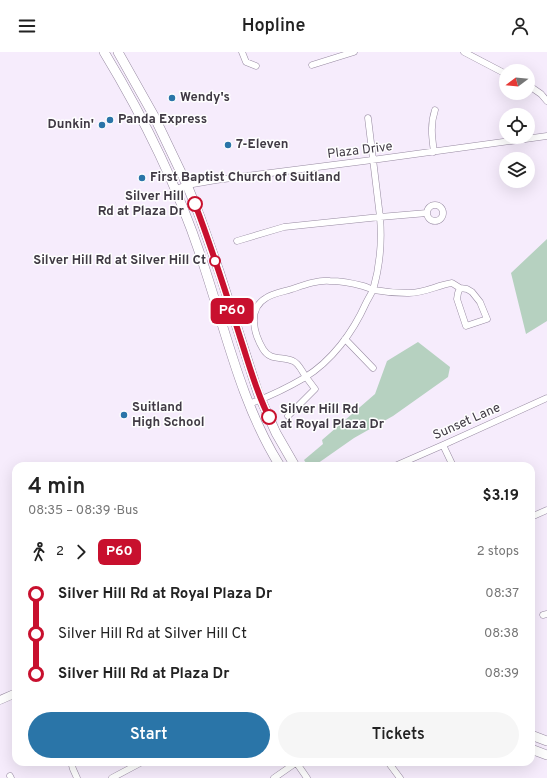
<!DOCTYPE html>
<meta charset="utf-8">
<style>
:root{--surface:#fff;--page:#f6f6f6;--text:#222;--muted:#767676;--accent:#2a75a8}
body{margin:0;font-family:Overpass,sans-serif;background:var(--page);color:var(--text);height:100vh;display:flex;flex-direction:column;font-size:15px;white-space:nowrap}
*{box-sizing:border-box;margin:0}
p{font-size:13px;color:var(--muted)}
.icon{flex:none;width:22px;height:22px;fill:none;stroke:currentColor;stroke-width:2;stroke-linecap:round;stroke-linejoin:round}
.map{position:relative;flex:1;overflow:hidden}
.details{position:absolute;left:12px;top:410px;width:523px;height:304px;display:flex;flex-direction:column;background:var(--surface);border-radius:12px;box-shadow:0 4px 16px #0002}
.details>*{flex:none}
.badge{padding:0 8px;border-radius:6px;font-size:14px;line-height:26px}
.needle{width:26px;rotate:254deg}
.buttons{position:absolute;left:499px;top:12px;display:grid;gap:8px}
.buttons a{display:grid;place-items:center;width:36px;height:36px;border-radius:50%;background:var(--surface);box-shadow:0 4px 16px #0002;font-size:20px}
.map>.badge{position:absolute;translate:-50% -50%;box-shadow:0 0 0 2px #fff}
.legs{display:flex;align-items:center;gap:6px;height:44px;padding:0 16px;font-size:13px}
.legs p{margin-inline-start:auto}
.headline{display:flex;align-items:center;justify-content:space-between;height:68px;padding:0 16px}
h1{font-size:22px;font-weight:600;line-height:30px}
.button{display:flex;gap:8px;margin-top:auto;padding:8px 16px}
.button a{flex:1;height:46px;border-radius:24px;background:var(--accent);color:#fff;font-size:16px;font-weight:600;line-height:46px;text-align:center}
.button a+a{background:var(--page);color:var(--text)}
ul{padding:0 16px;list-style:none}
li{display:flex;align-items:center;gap:14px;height:40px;font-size:15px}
li i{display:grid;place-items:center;width:6px;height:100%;margin:0 5px;background:currentColor}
li i::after{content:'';width:10px;height:10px;margin:-5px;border:3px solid;border-radius:50%;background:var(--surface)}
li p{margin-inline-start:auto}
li:first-child i{background:linear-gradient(#0000 50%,currentColor 0)}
li:last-child i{background:linear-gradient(currentColor 50%,#0000 0)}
header{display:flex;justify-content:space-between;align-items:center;height:52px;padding:0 16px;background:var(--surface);font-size:18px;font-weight:600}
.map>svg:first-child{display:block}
.green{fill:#b6d1c0}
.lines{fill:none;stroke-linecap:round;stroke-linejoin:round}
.street-casing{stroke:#978aa1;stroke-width:7}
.secondary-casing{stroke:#978aa1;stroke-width:9}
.primary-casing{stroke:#978aa1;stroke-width:10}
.street{stroke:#fff;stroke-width:6}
.secondary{stroke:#fff;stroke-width:8}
.primary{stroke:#fff;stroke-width:9}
.line-1-casing{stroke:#fff;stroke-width:9}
.line-1{stroke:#c8102e;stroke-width:6}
.poi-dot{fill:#2a75a8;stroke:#fefefe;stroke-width:1.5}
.stop-1-dot{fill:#fff;stroke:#c8102e;stroke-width:2}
.labels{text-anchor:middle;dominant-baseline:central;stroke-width:3;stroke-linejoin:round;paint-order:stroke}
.poi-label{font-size:13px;font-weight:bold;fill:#403a44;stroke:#fefefe;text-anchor:start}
.street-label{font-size:13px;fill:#403a44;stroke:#fefefe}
.stop-label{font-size:13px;font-weight:bold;fill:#403a44;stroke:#fefefe;text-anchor:end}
</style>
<header><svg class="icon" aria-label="menu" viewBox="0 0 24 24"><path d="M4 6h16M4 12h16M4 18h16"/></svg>Hopline<svg class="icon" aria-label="person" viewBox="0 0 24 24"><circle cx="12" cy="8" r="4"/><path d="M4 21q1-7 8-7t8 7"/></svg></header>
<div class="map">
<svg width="547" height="726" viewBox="0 0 547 726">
<rect width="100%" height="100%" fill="#f6ecfc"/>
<path class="green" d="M547,187V269L526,282L511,221Z
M418,290L450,315L448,325L393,364L354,386L314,414H308L304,408L323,392L322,388L375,342L387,309Z"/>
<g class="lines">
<defs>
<path id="street" d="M242,0L246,10L256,14
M464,0L506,22
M312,13L354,0
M528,33L541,42L547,49
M434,100C432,85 430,73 435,58
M176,137L187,133L216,128L372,108L547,84
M427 161a8 8 0 1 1 16 0a8 8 0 1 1-16 0Z
M237,189L284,175L380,165L427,161
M345,287L373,316
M249,352C268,345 287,336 304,326C332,309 353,280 366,251C368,247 371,242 373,238C380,214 382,189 380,165L368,66
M288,364L315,337C312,333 309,329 306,325C302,320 299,311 293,309C282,304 270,309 263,297C254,282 247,257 266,246C273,241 283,240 292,237C304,233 317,228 330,229C341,229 352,231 363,234C367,235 370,237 374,238C385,240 397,241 407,241C423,242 437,233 452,231L460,236L467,237L472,240L480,250L487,267L466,274L457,247L458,241L460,236
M443,393L453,414
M395,414L443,393L547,346
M531,465L547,458
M543,563L547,562
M71,710L73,717L77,726
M296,710L307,726
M388,710L400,726
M10,724L11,726
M112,726L142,710
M274,726L297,710"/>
<path id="secondary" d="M0,648L16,641"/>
<path id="primary" d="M104,0C144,66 178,135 202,208C225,276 241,352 280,414
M118,0L154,64L187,133L200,165L220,222L258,341L276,381L295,414
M531,683L547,689
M531,697L547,703"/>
</defs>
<use href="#street" class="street-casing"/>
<use href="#secondary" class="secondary-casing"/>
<use href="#primary" class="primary-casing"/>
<use href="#street" class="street"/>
<use href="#secondary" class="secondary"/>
<use href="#primary" class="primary"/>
</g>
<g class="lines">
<defs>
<path id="line-1" d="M195,152C212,196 226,241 240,285C249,312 256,340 269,365"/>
</defs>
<use href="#line-1" class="line-1-casing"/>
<use href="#line-1" class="line-1"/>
</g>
<g class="poi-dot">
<circle cx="172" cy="46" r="4"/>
<circle cx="110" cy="68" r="4"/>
<circle cx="102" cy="73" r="4"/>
<circle cx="228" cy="93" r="4"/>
<circle cx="142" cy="126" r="4"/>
<circle cx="124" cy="363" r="4"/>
</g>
<g class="stop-1-dot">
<circle cx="195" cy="152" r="7"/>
<circle cx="215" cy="209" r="5"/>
<circle cx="269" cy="365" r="7"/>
</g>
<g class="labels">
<g class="poi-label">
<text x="180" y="46">Wendy's</text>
<text x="118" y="68">Panda Express</text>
<text x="94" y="73" text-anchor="end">Dunkin'</text>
<text x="236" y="93">7-Eleven</text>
<text x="150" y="126">First Baptist Church of Suitland</text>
<text x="132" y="356">Suitland<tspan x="132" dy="15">High School</tspan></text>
</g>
<g class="street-label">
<text transform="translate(360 99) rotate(-7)">Plaza Drive</text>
<text transform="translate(467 370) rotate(-24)">Sunset Lane</text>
</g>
<g class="stop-label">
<text x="184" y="145">Silver Hill<tspan x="184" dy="15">Rd at Plaza Dr</tspan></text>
<text x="206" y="209">Silver Hill Rd at Silver Hill Ct</text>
<text x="280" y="358" text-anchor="start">Silver Hill Rd<tspan x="280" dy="15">at Royal Plaza Dr</tspan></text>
</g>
</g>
</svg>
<div class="buttons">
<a><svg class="needle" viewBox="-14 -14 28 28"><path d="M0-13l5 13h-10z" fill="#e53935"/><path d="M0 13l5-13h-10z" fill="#767676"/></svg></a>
<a><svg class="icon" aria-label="locate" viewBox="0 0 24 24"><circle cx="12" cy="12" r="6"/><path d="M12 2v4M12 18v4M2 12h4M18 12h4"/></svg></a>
<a><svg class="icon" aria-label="layers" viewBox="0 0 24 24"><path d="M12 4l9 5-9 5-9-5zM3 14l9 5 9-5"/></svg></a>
</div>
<b class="badge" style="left:232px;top:259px;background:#c8102e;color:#fff">P60</b>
<section class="details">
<div class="headline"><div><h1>4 min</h1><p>08:35 – 08:39 · Bus</p></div><b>$3.19</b></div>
<div class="legs"><svg class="icon" aria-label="walk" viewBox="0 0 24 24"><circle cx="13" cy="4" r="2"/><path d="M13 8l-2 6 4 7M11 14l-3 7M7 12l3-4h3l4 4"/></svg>2<svg class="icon" aria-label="forward" viewBox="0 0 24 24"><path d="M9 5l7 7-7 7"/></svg><b class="badge" style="background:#c8102e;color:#fff">P60</b><p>2 stops</p></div>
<ul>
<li><i style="color:#c8102e"></i><b>Silver Hill Rd at Royal Plaza Dr</b><p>08:37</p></li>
<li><i style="color:#c8102e"></i><span>Silver Hill Rd at Silver Hill Ct</span><p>08:38</p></li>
<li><i style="color:#c8102e"></i><b>Silver Hill Rd at Plaza Dr</b><p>08:39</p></li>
</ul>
<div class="button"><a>Start</a><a>Tickets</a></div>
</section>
</div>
